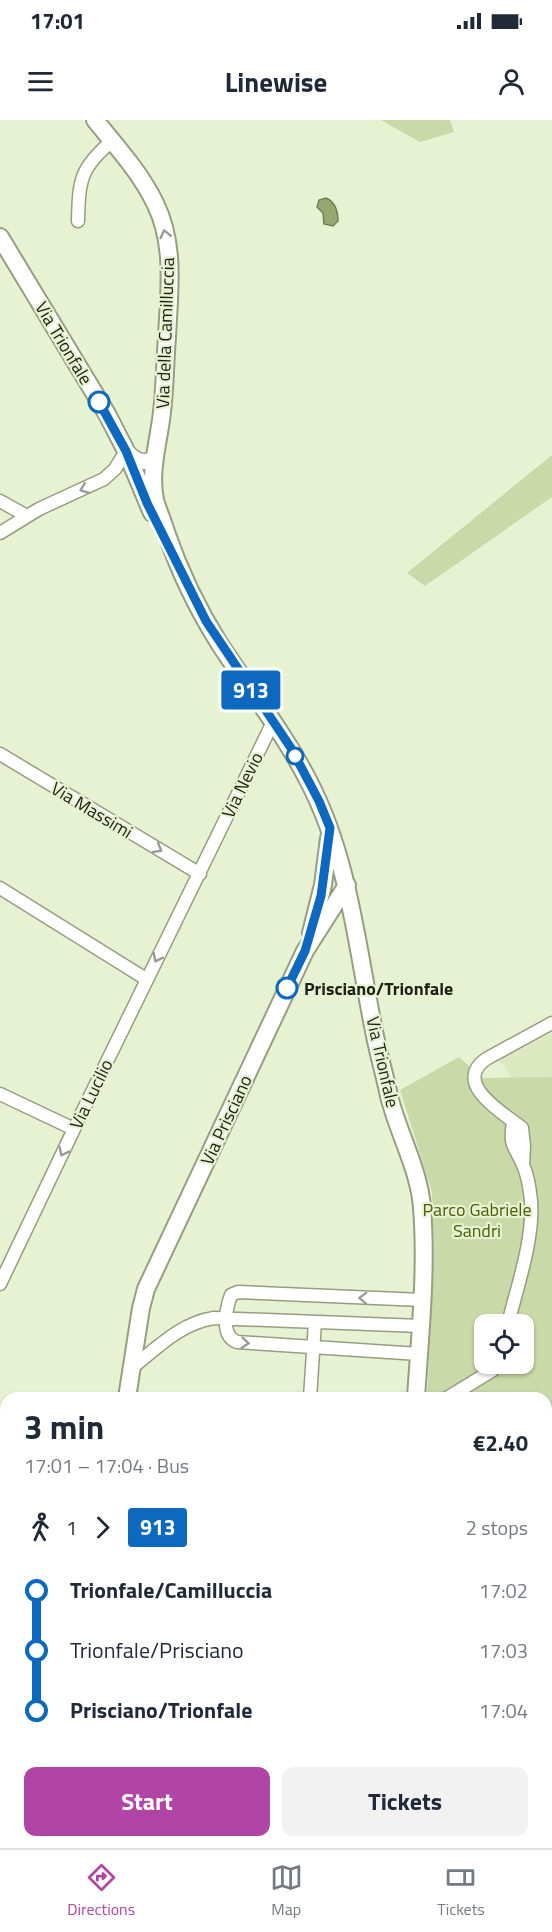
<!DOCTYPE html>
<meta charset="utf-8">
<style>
:root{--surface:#fff;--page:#f2f2f3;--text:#1f2937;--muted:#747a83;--line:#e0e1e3;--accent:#b145a5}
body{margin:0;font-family:"Titillium Web",sans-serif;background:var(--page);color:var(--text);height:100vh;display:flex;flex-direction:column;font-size:22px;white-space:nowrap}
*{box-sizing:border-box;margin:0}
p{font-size:20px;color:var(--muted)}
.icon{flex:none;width:33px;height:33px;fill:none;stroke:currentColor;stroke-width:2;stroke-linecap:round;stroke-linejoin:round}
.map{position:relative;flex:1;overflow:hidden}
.side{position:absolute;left:0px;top:1272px;width:552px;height:456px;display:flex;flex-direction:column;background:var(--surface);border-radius:18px 18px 0 0;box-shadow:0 2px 4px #0004}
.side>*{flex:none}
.badge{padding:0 12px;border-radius:4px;font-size:21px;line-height:39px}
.controls{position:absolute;left:474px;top:1194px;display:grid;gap:12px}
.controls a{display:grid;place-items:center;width:60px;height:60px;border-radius:12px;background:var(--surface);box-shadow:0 2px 4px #0004;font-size:30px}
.map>.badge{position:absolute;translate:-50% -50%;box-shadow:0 0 0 3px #fff}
.legs{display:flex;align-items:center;gap:9px;height:66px;padding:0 24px;font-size:20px}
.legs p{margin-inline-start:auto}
.overview{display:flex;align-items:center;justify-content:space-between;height:102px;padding:0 24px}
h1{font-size:33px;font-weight:700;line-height:45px}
.cta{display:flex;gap:12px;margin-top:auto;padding:12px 24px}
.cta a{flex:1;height:69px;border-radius:12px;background:var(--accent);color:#fff;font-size:24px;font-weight:700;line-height:69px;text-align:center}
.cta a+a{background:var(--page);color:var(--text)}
ul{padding:0 24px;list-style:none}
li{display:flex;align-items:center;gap:21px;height:60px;font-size:22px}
li i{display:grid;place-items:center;width:9px;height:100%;margin:0 8px;background:currentColor}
li i::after{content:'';width:15px;height:15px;margin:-8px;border:4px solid;border-radius:50%;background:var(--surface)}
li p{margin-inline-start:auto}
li:first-child i{background:linear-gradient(#0000 50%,currentColor 0)}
li:last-child i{background:linear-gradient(currentColor 50%,#0000 0)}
.status{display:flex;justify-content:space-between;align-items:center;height:42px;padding:0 30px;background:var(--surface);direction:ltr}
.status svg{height:16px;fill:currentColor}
header{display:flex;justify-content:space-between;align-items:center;height:78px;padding:0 24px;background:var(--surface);font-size:27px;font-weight:700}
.tab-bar{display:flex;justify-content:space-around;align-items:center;height:84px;border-top:2px solid var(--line);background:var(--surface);font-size:16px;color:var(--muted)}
.tab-bar a{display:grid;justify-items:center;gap:3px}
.tab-bar .active{color:var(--accent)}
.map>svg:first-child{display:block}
.built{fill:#dbe8c0}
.green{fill:#c9d9a7;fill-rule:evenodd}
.water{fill:#97a871;stroke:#728055;stroke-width:1.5}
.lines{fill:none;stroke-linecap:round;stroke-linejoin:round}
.minor-casing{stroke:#959e80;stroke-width:15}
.tertiary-casing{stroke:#959e80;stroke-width:18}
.secondary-casing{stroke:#959e80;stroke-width:20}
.minor{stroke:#fff;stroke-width:12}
.tertiary{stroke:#fff;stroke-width:15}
.secondary{stroke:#fff;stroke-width:16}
.oneway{stroke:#999b96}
.line-1-casing{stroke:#fff;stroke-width:14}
.line-1{stroke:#0c69bf;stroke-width:9}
.stop-1-dot{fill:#fff;stroke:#0c69bf;stroke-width:3}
.labels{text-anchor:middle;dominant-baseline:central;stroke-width:4.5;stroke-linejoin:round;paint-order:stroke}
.street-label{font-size:18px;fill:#1d2115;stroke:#e7f2d2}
.stop-label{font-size:18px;font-weight:bold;fill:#1d2115;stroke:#e7f2d2;text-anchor:start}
.park-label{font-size:18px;fill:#4c5e05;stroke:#e7f2d2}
</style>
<div class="status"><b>17:01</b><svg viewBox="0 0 49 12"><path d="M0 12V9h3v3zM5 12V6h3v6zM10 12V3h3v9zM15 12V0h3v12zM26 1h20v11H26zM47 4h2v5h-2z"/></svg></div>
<header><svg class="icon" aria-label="menu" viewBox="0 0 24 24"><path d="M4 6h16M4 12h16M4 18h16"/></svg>Linewise<svg class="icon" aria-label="person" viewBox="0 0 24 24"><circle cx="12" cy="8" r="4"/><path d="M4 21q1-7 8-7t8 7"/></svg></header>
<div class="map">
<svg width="552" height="1728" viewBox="0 0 552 1728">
<rect width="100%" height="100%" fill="#e7f2d2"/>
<path class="built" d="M552,913V994L521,972L500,940Z"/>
<path class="green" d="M381,0H450L454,12L420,22Z
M552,335V377L425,466L407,453Z
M459,937L483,958L552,957V1314L546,1317V1278H427L434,1133L432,1072L400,970ZM484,1204H524V1244H484Z
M546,1396L552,1397V1553L546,1552Z
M552,1693V1728H475L482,1722H546V1695Z"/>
<path class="water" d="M326,78C335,82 338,92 338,101L333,106L324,104L323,93L317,87L319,80Z"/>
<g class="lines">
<defs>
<path id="minor" d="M78,101C79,60 80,48 112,21
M0,381L27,396
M0,413L39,389L104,359L115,349L126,331
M0,634L200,754
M0,768L146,859
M0,974L74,1009
M523,1045L524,1026L522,1008C505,994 451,964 486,939L552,903
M0,1164L74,1009L273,602
M508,1204C517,1167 534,1119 531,1081C530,1070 528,1056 523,1045C514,1024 509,1027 513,1002
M419,1234L237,1222C220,1216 226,1189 231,1175L238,1172L422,1180
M133,1247C158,1227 181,1203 214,1198L420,1206
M310,1278L315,1202
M447,1278L493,1250L498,1244
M0,1390L6,1377
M546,1566L552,1568
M0,1569L6,1563
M73,1722V1728
M169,1728L170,1722
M269,1728L270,1722"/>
<path id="tertiary" d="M126,331C135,340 142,345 154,339
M404,1722V1728"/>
<path id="secondary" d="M95,0C116,26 140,52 155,83C176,125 169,172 167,217C165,242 165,267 162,292C159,321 149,350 155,380C158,391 163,401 166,412C179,450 197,488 219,523C248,568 283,611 308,660C350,740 357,829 375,916C379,936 385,956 389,976C398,1013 419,1049 422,1087C427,1150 420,1215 416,1278
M0,117L107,294L126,331L152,393
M311,813L323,765L329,718
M127,1278L141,1188L146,1169L305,831L347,765
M546,1630L552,1632
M546,1648L552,1652
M45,1728L50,1722"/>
</defs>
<use href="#minor" class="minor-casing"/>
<use href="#tertiary" class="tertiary-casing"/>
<use href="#secondary" class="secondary-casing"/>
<use href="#minor" class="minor"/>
<use href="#tertiary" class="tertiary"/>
<use href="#secondary" class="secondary"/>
</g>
<defs><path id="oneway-chevron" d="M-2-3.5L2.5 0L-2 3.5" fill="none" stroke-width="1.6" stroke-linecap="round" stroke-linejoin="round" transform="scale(1.5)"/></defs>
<g class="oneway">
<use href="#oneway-chevron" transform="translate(165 114) rotate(-103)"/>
<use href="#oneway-chevron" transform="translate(84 369) rotate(158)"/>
<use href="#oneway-chevron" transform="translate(158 729) rotate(31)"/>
<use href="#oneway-chevron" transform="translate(157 838) rotate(117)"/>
<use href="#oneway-chevron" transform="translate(63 1032) rotate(116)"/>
<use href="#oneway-chevron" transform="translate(363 1178) rotate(-178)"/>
<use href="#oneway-chevron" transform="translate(245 1223) rotate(5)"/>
</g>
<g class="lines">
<defs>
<path id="line-1" d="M99,282L126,331L147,383L206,501L291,628L319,681L330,708L321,776L305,831L287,868"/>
</defs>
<use href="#line-1" class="line-1-casing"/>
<use href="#line-1" class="line-1"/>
</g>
<g class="stop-1-dot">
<circle cx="99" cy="282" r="10"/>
<circle cx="295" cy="636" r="8"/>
<circle cx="287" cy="868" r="10"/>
</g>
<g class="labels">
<g class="street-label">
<text transform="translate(165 213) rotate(-88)">Via della Camilluccia</text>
<text transform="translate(64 223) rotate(59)">Via Trionfale</text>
<text transform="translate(242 665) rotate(-64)">Via Nevio</text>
<text transform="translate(92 690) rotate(31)">Via Massimi</text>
<text transform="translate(383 942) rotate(77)">Via Trionfale</text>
<text transform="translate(91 974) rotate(-64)">Via Lucilio</text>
<text transform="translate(226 1000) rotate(-65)">Via Prisciano</text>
</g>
<g class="stop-label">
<text x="304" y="868">Prisciano/Trionfale</text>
</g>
<g class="park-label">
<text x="477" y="1089">Parco Gabriele<tspan x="477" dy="21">Sandri</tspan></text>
</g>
</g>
</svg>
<div class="controls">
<a><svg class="icon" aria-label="locate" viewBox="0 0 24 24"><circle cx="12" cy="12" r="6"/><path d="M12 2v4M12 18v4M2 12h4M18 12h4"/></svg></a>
</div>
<b class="badge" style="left:251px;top:570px;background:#0c69bf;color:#fff">913</b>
<section class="side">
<div class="overview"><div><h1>3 min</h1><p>17:01 – 17:04 · Bus</p></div><b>€2.40</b></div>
<div class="legs"><svg class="icon" aria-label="walk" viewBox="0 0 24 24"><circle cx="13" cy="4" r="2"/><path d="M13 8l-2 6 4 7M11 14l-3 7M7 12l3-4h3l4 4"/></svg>1<svg class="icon" aria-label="forward" viewBox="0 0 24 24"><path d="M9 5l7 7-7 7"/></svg><b class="badge" style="background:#0c69bf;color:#fff">913</b><p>2 stops</p></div>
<ul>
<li><i style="color:#0c69bf"></i><b>Trionfale/Camilluccia</b><p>17:02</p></li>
<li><i style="color:#0c69bf"></i><span>Trionfale/Prisciano</span><p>17:03</p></li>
<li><i style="color:#0c69bf"></i><b>Prisciano/Trionfale</b><p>17:04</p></li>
</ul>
<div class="cta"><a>Start</a><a>Tickets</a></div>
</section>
</div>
<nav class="tab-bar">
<a class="active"><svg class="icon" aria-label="directions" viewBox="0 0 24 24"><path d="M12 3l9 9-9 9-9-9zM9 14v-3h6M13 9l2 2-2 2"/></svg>Directions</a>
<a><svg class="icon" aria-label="map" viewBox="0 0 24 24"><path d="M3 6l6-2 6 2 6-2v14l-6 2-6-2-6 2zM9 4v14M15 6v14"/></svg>Map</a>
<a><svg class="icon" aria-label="tickets" viewBox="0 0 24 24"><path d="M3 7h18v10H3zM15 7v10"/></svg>Tickets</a>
</nav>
